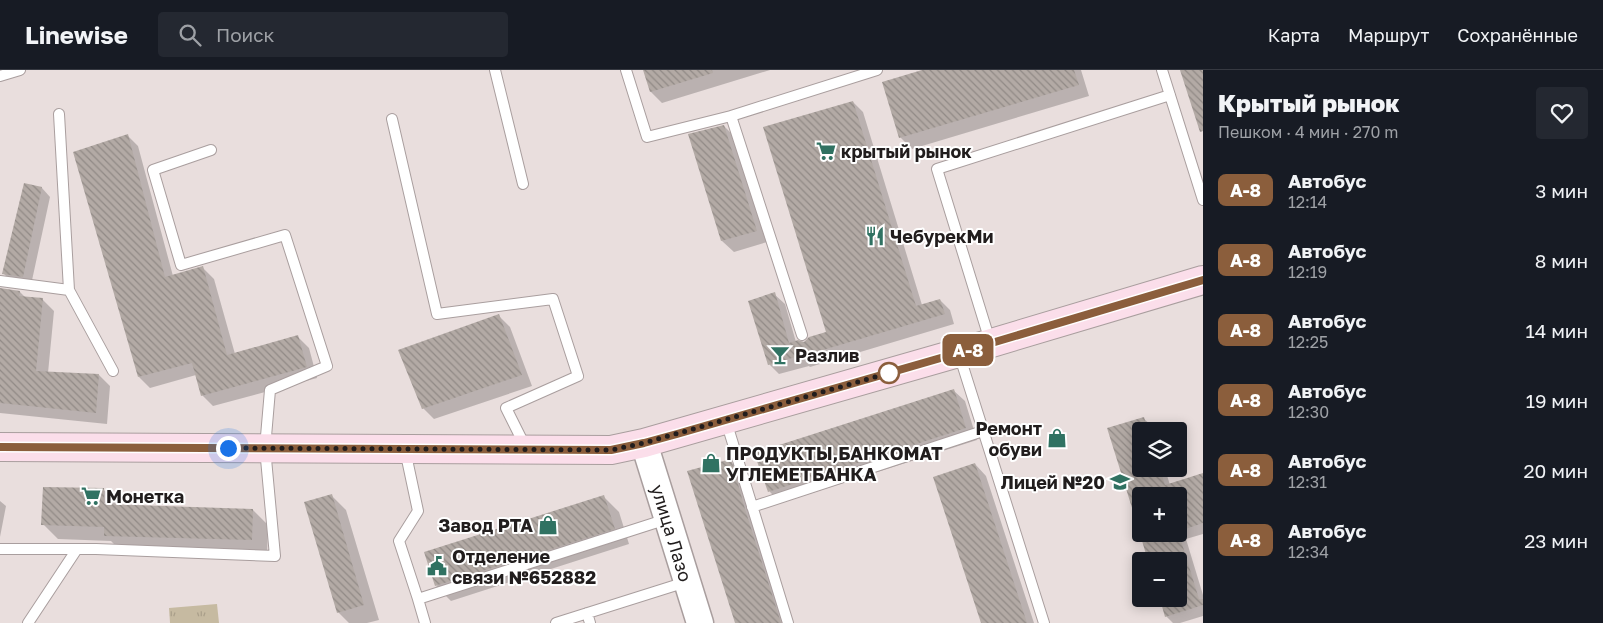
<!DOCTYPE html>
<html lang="ru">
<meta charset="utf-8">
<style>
:root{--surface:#171b24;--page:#242831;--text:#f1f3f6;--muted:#9ea1a6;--line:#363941}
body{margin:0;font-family:"Golos Text",sans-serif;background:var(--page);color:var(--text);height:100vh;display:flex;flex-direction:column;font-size:19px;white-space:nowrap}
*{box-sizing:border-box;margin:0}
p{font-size:16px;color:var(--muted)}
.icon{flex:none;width:28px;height:28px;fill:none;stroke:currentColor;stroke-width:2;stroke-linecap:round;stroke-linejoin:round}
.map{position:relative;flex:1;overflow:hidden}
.details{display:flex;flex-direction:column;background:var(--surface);width:400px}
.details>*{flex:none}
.badge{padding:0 10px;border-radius:8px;font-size:18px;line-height:32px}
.controls{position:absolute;left:1132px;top:352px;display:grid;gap:10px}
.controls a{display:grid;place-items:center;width:55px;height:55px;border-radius:5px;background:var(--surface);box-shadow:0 2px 12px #0003;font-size:25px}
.you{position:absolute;width:25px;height:25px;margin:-12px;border:4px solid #fff;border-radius:50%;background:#1a73e8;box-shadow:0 0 0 8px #1a73e833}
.map>.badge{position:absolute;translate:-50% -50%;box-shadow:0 0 0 2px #fff}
.round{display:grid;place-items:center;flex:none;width:52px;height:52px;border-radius:5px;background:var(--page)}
.head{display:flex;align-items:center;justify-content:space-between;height:85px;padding:0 15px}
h1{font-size:24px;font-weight:800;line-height:38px}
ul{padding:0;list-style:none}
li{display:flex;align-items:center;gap:15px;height:70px;padding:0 15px}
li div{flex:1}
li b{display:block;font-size:19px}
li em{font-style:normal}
li .badge{min-width:55px;font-weight:700;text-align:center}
header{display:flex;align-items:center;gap:30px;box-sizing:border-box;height:70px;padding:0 25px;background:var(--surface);border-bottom:1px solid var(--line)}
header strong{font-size:24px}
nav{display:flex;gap:28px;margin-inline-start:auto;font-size:18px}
.search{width:350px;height:45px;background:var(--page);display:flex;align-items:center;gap:12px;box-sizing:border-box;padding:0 18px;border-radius:5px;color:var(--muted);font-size:19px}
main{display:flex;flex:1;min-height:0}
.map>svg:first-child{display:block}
.park{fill:url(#park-tufts)}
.shadow{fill:#0003}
.building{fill:url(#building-back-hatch)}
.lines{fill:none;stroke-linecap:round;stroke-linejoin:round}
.service-casing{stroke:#a99e9e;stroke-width:12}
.tertiary-casing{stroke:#a99e9e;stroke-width:29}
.secondary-casing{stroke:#a99e9e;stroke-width:30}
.service{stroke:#fff;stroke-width:10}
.tertiary{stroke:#fff;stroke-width:26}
.secondary{stroke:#fbdeea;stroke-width:28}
.line-casing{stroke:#fff;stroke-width:11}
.line{stroke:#8b5e3c;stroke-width:8}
.walk{stroke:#211d1d;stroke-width:5;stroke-dasharray:0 9}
.stop-dot{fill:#fff;stroke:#8b5e3c;stroke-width:2.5}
.labels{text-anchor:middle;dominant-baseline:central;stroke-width:4;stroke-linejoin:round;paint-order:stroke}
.poi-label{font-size:18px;font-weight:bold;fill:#211d1d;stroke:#fff;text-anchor:start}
.street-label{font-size:18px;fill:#211d1d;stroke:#fff}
</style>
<header>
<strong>Linewise</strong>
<div class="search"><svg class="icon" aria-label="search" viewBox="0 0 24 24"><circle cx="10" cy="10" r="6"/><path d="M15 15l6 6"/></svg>Поиск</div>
<nav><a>Карта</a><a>Маршрут</a><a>Сохранённые</a></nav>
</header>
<main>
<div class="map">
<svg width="1203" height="553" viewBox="0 0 1203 553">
<defs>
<pattern id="park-tufts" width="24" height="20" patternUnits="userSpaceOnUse" patternTransform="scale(1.25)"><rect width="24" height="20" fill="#c6baa1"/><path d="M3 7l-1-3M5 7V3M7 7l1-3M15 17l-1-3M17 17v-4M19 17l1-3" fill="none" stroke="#aa9f8a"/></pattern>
<pattern id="building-back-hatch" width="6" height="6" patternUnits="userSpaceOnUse" patternTransform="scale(1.25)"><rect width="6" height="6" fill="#b3aaa5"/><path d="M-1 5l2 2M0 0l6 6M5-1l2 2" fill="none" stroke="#918a86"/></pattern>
</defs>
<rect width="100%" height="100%" fill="#e9dedd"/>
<path class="park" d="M217,534L219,553H170L169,538Z"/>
<path class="shadow" d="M645,0H770L662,33L651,22Z
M926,0H1081L1089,26L912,79L901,68L884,13Z
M853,32L863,42L922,235L940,230L950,240L954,254L810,297L809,296L779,304L769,294L774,224L785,234L796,272L804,273L828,262Z
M724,56L735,67L767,172L734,182L722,171L690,65Z
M127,65L138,76L173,206L203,198L214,209L235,284L298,267L309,278L317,308L213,336L202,325L196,305L150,318L139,307Z
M25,114L42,118L50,127L31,215L12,212L4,204Z
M0,219L20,222L26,228L43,230L54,241L48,303L99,305L110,316L107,354L0,343Z
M499,246L510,257L532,316L434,349L423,338Z
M953,320L965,331L977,370L781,433L770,422L756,383Z
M1143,348L1152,356L1153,361H1141V399H1165L1170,415L1203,404V464L1186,469L1203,525V546L1180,553H1173L1166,546L1161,529H1179V491H1150L1141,464H1179V426H1141V464L1109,358Z
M730,391L745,406L791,553H736Z
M975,394L986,406L1034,553H982Z
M104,420L120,435L253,440L268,455L267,485L120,480L111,471L58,469L43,454Z
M331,425L346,440L379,550L367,553H349L338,542Z
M604,427L619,442L629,474L451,531L436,516Z
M0,431L6,436L0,467Z"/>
<path class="building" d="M643,0H712L713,3L650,22Z
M922,0H1074L1079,15L899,68L882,12Z
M1180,0H1203V61L1200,62Z
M853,31L916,236L940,229L945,244L799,287V286L768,295L748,231L775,222L789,273L798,270L804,272L809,267L826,262L763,57Z
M724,55L757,161L721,171L688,64Z
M128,64L165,207L203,196L227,285L298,265L307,297L201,326L192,293L138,307L73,82Z
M24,113L42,117L23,207L2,204Z
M0,218L20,221L19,226L43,228L36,301L99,304L96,343L0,333Z
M499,244L522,305L422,339L398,280Z
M954,319L966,358L768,422L754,383Z
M1144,347L1148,361H1141V399H1160L1165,415L1203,403V453L1179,461V426H1141V456L1138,457L1107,358Z
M731,389L745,439L781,553H735L687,401Z
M975,393L1027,553H981L933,407Z
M43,417L104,418V434L253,439L252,470L104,466V457L41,455Z
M332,424L364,535L337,543L304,432Z
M604,425L615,459L435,516L424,482Z
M1140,464H1179L1199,529H1203V535L1165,547L1160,529H1179V491H1148Z"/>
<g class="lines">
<defs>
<path id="service" d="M495,0L523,114
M626,0L647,67L731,46
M1162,0L1203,130
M0,6L20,0
M59,44L69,220L113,301
M392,49L437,244L553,229L578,306L506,338L526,378
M0,211L69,220
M802,265L731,46L877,0
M990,271L937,99L1170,25
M959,284L1044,553
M726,351L788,553
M405,380L418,441L399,471L418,529L667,449
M752,437L983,361
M0,479H96L275,486L265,378L270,320L327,296L285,165L181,195L153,100L211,80
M418,529L425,553
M587,543L590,553
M28,553L77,479
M556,553L686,512"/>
<path id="tertiary" d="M644,373L700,553"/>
<path id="secondary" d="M0,377L611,380L644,373L958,283L1203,210"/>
</defs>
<use href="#service" class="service-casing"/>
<use href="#tertiary" class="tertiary-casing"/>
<use href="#secondary" class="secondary-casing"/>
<use href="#service" class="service"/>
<use href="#tertiary" class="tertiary"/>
<use href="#secondary" class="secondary"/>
</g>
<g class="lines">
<defs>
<path id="line" d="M0,377L611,380L644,373L677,364L958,283L1203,210"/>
</defs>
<use href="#line" class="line-casing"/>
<use href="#line" class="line"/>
<path class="walk" d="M228,378L611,380L644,373L896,301L889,303"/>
</g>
<defs>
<symbol id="supermarket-bare" viewBox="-9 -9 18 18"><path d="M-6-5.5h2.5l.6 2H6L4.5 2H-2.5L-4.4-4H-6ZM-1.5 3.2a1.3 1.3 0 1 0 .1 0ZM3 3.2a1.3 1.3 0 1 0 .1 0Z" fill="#307262" stroke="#fff" stroke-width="2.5" paint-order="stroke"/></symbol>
<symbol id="restaurant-bare" viewBox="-9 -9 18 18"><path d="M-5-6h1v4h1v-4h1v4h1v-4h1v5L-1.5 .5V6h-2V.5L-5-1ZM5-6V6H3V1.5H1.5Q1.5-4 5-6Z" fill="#307262" stroke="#fff" stroke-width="2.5" paint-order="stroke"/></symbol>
<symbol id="bar-bare" viewBox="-9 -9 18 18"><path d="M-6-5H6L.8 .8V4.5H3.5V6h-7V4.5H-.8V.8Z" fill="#307262" stroke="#fff" stroke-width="2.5" paint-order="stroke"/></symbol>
<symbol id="shop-bare" viewBox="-9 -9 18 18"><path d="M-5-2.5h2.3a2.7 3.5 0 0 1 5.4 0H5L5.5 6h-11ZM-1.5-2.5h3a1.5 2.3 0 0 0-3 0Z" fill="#307262" stroke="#fff" stroke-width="2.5" paint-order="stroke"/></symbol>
<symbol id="school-bare" viewBox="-9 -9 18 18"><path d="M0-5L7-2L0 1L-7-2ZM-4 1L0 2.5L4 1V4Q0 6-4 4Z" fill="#307262" stroke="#fff" stroke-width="2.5" paint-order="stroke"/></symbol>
<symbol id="civic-bare" viewBox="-9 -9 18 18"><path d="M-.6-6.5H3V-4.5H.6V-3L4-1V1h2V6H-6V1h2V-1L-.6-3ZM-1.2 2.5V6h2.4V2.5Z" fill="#307262" stroke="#fff" stroke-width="2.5" paint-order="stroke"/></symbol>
</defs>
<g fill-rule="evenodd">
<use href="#supermarket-bare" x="812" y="67" width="28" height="28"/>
<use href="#restaurant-bare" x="861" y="152" width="28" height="28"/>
<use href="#bar-bare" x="766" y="271" width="28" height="28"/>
<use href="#shop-bare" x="1043" y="354" width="28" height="28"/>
<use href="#shop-bare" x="697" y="379" width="28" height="28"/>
<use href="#school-bare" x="1106" y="398" width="28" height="28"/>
<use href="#supermarket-bare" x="77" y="412" width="28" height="28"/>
<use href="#shop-bare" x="534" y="441" width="28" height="28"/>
<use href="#civic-bare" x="423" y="482" width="28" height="28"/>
</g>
<circle class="stop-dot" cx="889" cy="303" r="10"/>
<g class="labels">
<g class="poi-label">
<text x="841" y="81">крытый рынок</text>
<text x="890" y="166">ЧебурекМи</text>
<text x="795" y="285">Разлив</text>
<text x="1042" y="358" text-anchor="end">Ремонт<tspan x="1042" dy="21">обуви</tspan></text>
<text x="726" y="383">ПРОДУКТЫ,БАНКОМАТ<tspan x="726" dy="21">УГЛЕМЕТБАНКА</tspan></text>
<text x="1105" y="412" text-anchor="end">Лицей №20</text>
<text x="106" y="426">Монетка</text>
<text x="533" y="455" text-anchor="end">Завод РТА</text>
<text x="452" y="486">Отделение<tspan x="452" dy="21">связи №652882</tspan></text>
</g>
<g class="street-label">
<text transform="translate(672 463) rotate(73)">улица Лазо</text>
</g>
</g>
</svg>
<div class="controls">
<a><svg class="icon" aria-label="layers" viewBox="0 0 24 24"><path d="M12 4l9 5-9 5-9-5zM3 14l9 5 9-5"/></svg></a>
<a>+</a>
<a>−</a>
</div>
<div class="you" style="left:228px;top:378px"></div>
<b class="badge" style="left:968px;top:280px;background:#8b5e3c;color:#fff">А-8</b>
</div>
<section class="details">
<div class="head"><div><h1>Крытый рынок</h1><p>Пешком · 4 мин · 270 m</p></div><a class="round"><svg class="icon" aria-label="heart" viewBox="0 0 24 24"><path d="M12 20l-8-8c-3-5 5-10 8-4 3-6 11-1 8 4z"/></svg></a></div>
<ul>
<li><span class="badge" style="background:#8b5e3c;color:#fff">А-8</span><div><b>Автобус</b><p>12:14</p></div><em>3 мин</em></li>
<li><span class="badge" style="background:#8b5e3c;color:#fff">А-8</span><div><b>Автобус</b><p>12:19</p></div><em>8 мин</em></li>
<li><span class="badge" style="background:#8b5e3c;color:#fff">А-8</span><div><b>Автобус</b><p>12:25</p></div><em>14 мин</em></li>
<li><span class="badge" style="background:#8b5e3c;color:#fff">А-8</span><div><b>Автобус</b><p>12:30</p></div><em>19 мин</em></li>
<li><span class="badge" style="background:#8b5e3c;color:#fff">А-8</span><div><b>Автобус</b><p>12:31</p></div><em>20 мин</em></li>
<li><span class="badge" style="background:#8b5e3c;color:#fff">А-8</span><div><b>Автобус</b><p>12:34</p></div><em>23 мин</em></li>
</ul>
</section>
</main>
